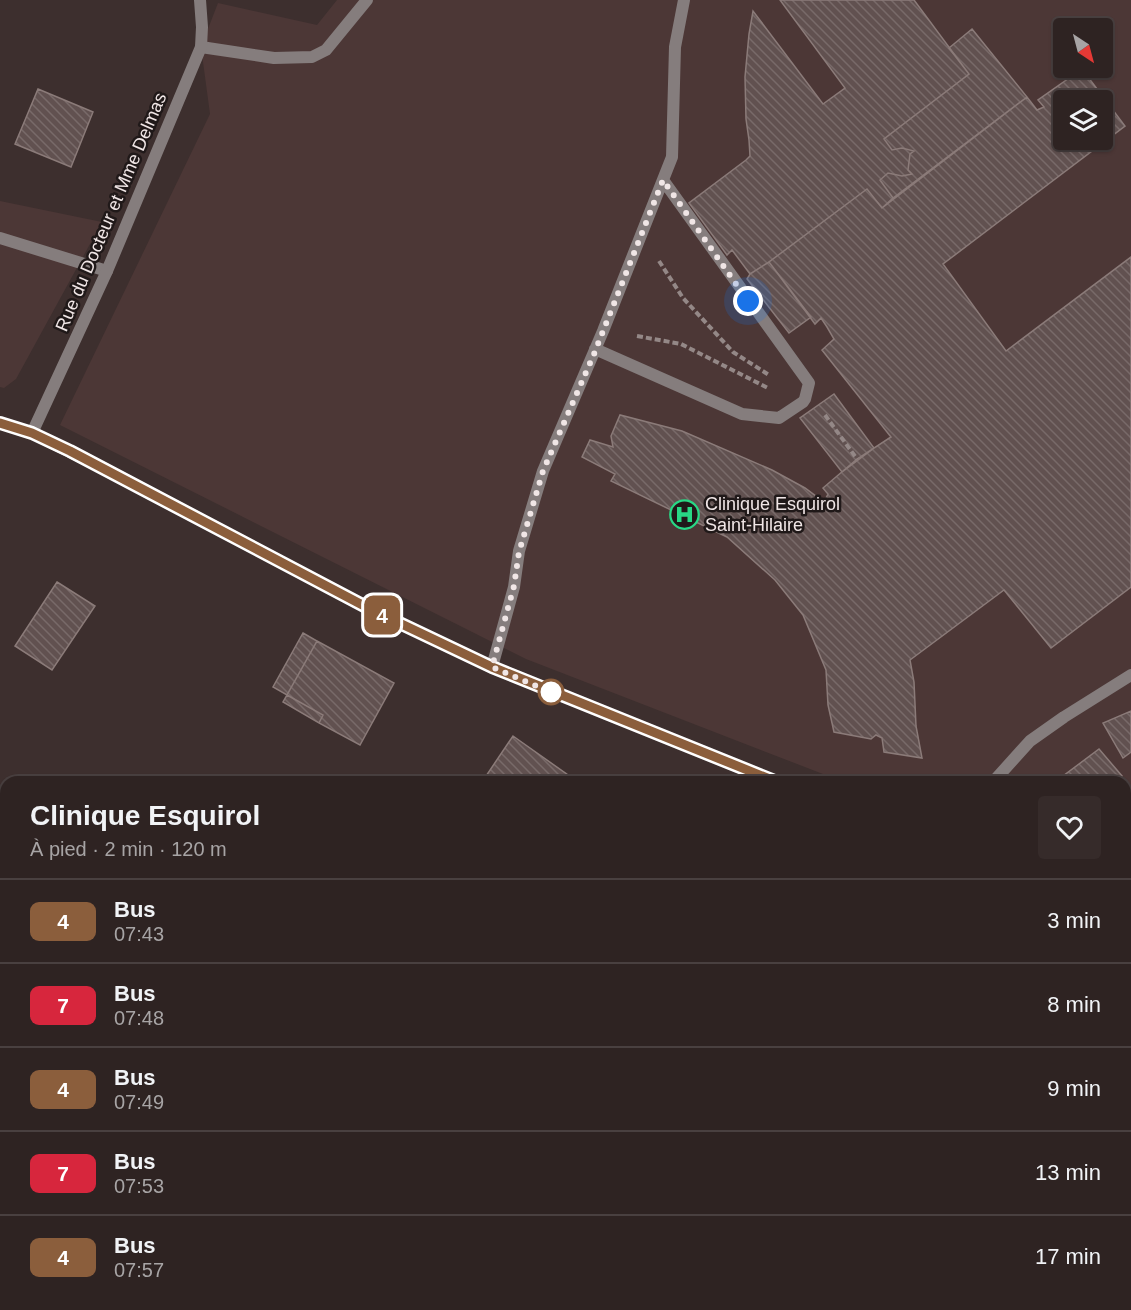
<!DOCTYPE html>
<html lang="fr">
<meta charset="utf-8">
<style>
:root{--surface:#2e2322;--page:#362b2a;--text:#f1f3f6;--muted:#a7a4a5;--line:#494040}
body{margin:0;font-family:Arial,sans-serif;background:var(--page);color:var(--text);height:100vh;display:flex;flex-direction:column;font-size:22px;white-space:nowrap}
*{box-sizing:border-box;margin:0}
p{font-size:20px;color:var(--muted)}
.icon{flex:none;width:33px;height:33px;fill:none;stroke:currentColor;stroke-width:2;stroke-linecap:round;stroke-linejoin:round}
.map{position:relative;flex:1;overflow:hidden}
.panel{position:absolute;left:0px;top:776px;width:1131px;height:536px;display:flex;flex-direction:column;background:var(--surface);border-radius:18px 18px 0 0;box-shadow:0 2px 4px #0004,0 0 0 2px var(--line)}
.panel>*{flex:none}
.badge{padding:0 12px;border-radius:9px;font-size:21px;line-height:39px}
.needle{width:39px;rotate:144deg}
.buttons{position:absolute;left:1053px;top:18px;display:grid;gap:12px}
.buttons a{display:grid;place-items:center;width:60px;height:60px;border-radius:6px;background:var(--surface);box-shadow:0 2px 4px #0004,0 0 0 2px var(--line);font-size:30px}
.you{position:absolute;width:30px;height:30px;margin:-15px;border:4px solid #fff;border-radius:50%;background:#1a73e8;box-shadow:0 0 0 9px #1a73e833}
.map>.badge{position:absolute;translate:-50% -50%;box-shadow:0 0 0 3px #fff}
.round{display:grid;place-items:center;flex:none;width:63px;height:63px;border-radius:6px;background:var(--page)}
.summary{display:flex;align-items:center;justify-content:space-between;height:102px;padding:0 30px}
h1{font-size:28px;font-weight:700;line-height:45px}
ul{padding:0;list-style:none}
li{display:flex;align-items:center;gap:18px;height:84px;padding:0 30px;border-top:2px solid var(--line)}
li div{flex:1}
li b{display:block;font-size:22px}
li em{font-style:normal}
li .badge{min-width:66px;font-weight:700;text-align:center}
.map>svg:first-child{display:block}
.built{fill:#4c3736;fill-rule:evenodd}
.building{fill:url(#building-back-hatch);stroke:#8b7b79;stroke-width:1.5;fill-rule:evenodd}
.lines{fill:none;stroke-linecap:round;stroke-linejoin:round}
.path{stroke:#948887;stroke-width:4;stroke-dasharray:6 3;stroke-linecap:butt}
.lane{stroke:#857d7d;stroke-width:12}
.street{stroke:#857d7d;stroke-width:12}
.secondary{stroke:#b3a7a6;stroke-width:12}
.line-casing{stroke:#fff;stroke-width:14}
.line{stroke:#8b5e3c;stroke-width:9}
.walk{stroke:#f0e6e6;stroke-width:6;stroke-dasharray:0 10.8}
.stop-dot{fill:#fff;stroke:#8b5e3c;stroke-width:3}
.labels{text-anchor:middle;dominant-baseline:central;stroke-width:5;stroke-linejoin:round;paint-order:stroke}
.street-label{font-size:18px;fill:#f0e6e6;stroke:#201919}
.poi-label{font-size:18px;fill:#f0e6e6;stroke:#201919;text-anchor:start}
</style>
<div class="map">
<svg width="1131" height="1310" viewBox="0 0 1131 1310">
<defs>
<pattern id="building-back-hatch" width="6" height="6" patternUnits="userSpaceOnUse" patternTransform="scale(1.5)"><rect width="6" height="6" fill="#615150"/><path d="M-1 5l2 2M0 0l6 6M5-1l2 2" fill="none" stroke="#786a69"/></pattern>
</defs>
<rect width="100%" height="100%" fill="#3d2f2e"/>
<path class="built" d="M337,0H1131V894L1125,892V782L841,781L526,659L60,425L210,114L201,47L218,3L317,25ZM1064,28H1102V68H1064ZM1064,100H1102V140H1064Z
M0,201L102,222L16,379L4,388L0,387Z
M0,1116L6,1121V1305H242L248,1310H0Z"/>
<path class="building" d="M780,0H914L969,74L884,139L892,150L902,148L914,151L910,154L908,170L912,174L902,176L888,173L880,180L893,198L882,208L867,189L769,262L750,274L732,250L727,255L689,203L746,160L750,156L749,140L746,119L745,77L749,34L753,11L823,104L845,88Z
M972,29L1027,97L893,198L880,180L888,173L902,176L912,174L908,170L910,154L914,151L902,148L892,150L884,139L969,74L949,48Z
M1082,69L1125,126L943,264L1006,351L1131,257V587L1051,648L1004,590L910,660L914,682L916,726L922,758L884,752L882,738L876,735L871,739L834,732L828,705L826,670L803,615L775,580L727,537L611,481L615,474L582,457L590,440L613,447L611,436L620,415L682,431L772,470L805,488L824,502L828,494L823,488L857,459L891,437L822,350L834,339L827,327L821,318L815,324L769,262L867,189L882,208L1027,97L1037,110L1044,107L1038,100ZM1064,100H1102V140H1064Z
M38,89L93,112L71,167L15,144Z
M769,262L811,317L789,333L747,279L750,274Z
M834,394L874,448L842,472L800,418Z
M57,582L95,606L52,670L15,646Z
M303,633L317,641L287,695L273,687Z
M317,641L394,683L360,745L319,723L323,715L287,695Z
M287,695L323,715L319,723L283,702Z
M1131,711V752L1123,758L1103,723Z
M513,736L578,782H482Z
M1099,749L1122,776L1114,782H1055Z
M0,1238L6,1242V1305H80L85,1310H0Z"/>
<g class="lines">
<path class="path" d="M659,261L683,298L733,352L769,375
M637,336L681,344L768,388
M825,415L857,459
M0,1105L6,1110
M259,1305L265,1310"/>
<path class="lane" d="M201,47L274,58L312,57L326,50L367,0
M0,238L107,271
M595,349L742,414L779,418L803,402L805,399L809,383L663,180
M492,667L514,587L519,551L543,471L603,331L672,157L675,47L684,0
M993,782L1030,741L1064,717L1131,675
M179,1310L180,1305"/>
<path class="street" d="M32,433L107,271L201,47L202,27L200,0"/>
<path class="secondary" d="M0,423L32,433L107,470L370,609L492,667L777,782
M1125,920L1131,922
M0,1060L6,1065
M302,1305L308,1310"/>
</g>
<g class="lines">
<defs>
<path id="line" d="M0,423L32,433L70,451L370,609L492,667L777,782"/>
</defs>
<use href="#line" class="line-casing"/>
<use href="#line" class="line"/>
<path class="walk" d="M551,692L553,693L492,667L514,586L519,552L543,471L594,354L663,180L748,301"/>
</g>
<defs>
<symbol id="hospital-ring" viewBox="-11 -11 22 22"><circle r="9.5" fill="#201919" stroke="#28d885" stroke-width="1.5"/><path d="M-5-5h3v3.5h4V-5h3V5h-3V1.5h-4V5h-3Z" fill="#28d885"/></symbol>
</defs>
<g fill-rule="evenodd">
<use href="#hospital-ring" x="668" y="498" width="33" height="33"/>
</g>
<circle class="stop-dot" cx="551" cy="692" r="12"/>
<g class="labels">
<g class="street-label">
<text transform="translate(111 212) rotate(-67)">Rue du Docteur et Mme Delmas</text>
</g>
<g class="poi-label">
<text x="705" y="504">Clinique Esquirol<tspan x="705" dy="21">Saint-Hilaire</tspan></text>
</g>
</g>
</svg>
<div class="buttons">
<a><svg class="needle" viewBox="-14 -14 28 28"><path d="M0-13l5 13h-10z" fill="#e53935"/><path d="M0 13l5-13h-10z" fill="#a7a4a5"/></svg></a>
<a><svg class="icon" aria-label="layers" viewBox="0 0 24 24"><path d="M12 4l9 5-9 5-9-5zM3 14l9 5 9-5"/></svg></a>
</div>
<div class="you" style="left:748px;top:301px"></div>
<b class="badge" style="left:382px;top:615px;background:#8b5e3c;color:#fff">4</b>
<section class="panel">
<div class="summary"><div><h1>Clinique Esquirol</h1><p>À pied · 2 min · 120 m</p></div><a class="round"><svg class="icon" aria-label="heart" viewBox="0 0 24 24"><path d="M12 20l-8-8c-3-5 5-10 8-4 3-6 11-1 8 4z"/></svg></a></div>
<ul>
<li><span class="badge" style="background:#8b5e3c;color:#fff">4</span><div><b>Bus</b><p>07:43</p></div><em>3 min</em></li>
<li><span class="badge" style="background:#d7263d;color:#fff">7</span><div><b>Bus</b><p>07:48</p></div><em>8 min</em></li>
<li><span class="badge" style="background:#8b5e3c;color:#fff">4</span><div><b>Bus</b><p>07:49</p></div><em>9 min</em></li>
<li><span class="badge" style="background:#d7263d;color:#fff">7</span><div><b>Bus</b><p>07:53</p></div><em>13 min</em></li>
<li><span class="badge" style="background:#8b5e3c;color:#fff">4</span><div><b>Bus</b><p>07:57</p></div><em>17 min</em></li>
</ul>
</section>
</div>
